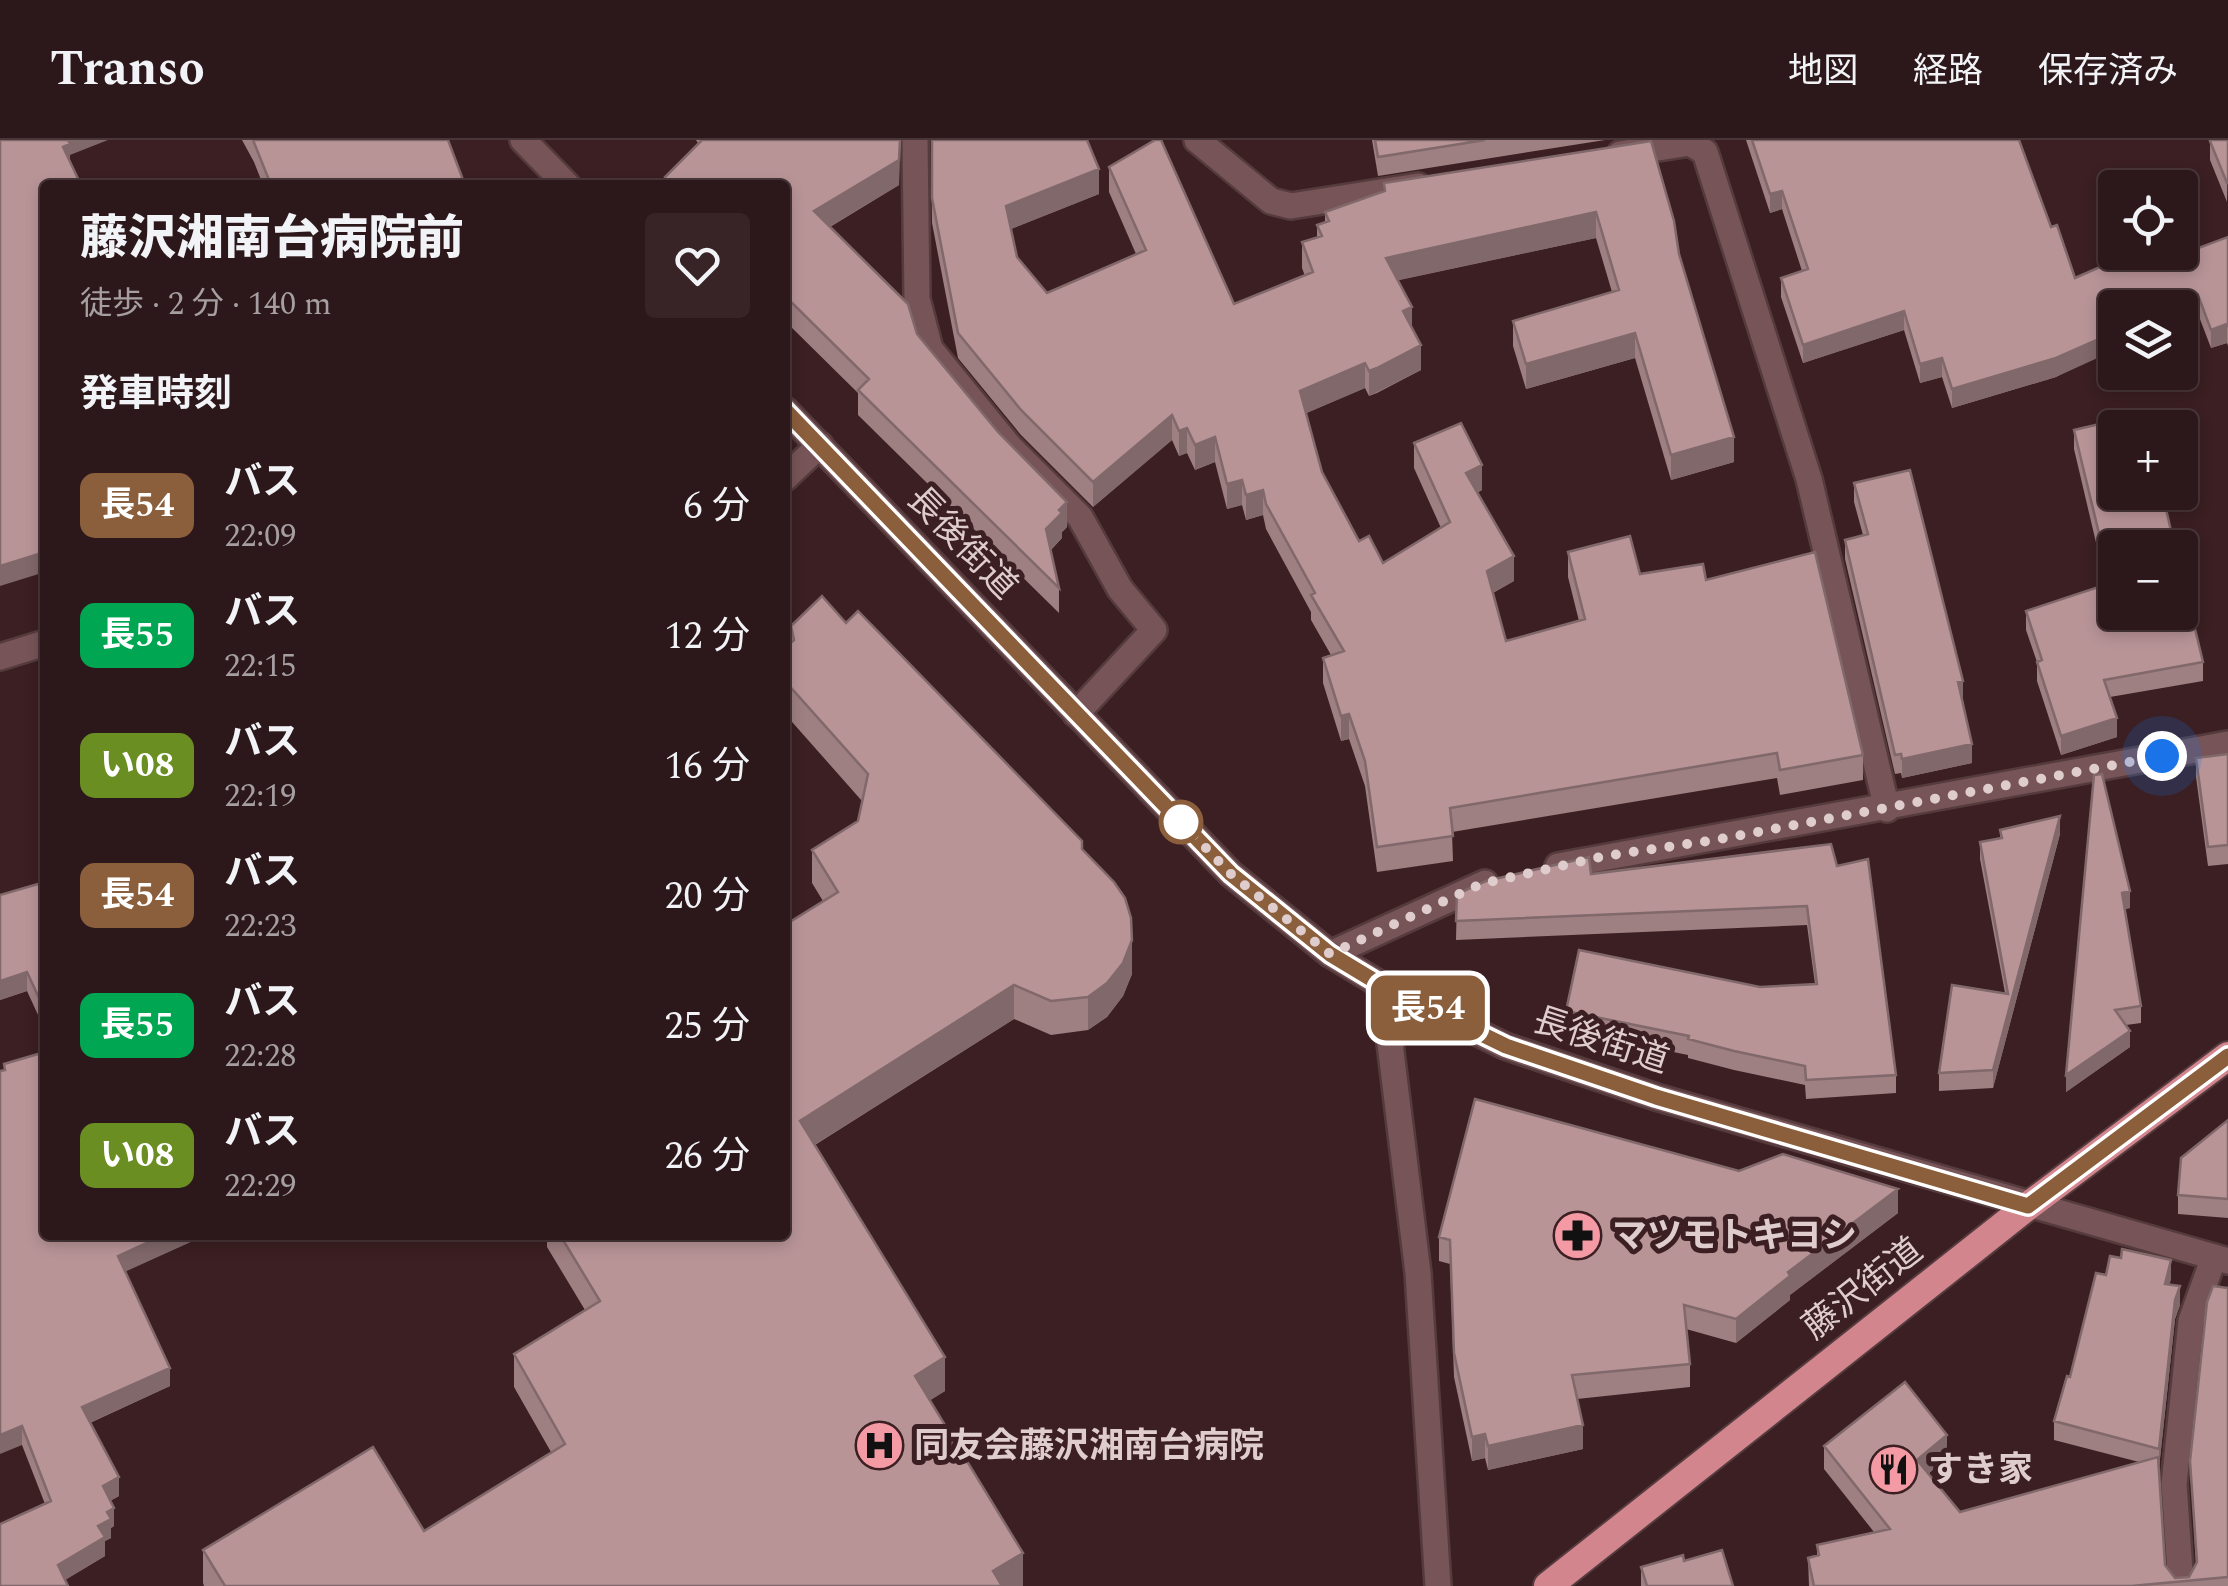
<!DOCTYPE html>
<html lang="ja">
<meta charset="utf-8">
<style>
:root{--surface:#2c171a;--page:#382427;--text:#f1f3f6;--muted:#a69fa2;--line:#483639}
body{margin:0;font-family:Spectral,"Noto Sans JP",serif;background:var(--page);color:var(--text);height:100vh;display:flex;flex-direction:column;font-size:38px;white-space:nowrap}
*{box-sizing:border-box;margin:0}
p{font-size:32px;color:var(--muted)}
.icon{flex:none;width:55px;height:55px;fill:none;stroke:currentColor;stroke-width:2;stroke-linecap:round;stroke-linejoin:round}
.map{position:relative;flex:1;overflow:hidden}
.side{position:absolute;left:40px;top:40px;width:750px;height:1060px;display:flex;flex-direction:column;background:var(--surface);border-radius:10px;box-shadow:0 5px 15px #0003,0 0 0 2px var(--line)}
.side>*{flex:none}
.badge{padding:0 20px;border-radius:15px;font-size:35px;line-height:65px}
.controls{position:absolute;left:2098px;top:30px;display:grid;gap:20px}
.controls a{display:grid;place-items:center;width:100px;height:100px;border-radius:10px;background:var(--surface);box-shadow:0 5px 15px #0003,0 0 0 2px var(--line);font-size:50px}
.you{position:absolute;width:50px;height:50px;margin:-25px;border:8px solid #fff;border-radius:50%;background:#1a73e8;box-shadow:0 0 0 15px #1a73e833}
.map>.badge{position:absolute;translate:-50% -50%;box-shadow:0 0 0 5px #fff}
h2{padding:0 40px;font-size:38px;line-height:90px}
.round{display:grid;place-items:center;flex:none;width:105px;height:105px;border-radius:10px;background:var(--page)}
.headline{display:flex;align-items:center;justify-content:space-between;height:170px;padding:0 40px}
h1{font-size:48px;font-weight:800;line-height:75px}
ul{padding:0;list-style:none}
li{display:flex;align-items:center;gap:30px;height:130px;padding:0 40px}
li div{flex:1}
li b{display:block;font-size:38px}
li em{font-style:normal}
li .badge{min-width:110px;font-weight:700;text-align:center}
header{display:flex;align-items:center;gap:60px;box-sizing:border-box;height:140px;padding:0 50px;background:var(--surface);border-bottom:2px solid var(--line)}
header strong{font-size:48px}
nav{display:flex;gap:55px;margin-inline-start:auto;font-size:35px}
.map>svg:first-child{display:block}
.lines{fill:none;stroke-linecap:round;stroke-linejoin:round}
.minor-casing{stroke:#553b3d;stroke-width:30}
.tertiary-casing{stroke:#553b3d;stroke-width:30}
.trunk-casing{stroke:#553b3d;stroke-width:32}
.minor{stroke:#775457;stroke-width:25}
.tertiary{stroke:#775457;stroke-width:25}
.trunk{stroke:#d3858e;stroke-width:28}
.wall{fill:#9e7f82}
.shaded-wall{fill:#81686a}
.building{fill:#b89497;stroke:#81686a;stroke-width:2.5}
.line-casing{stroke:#fff;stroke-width:22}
.line{stroke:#8b5e3c;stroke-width:15}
.walk{stroke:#dfcccd;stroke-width:10;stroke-dasharray:0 18}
.stop-dot{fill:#fff;stroke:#8b5e3c;stroke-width:5}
.labels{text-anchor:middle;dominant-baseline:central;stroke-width:10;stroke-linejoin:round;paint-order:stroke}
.street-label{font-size:35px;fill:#dfcccd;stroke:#3b1f22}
.poi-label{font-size:35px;font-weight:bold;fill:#dfcccd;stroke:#3b1f22;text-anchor:start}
</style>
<header>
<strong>Transo</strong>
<nav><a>地図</a><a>経路</a><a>保存済み</a></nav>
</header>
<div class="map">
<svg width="2228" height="1446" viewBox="0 0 2228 1446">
<rect width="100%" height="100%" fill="#3b1f22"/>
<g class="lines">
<defs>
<path id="minor" d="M915,0L917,159L930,209L1009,306L1080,377L1120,449L1154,490L1076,574
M1197,0L1271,61L1291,66L1418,46
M1620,14L1690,3L1705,12L1809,339L1887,669
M785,338L820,305
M0,517L45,503
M1558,726L2228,604
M1330,814L1485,743
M1383,846L1418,1133L1438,1446
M2181,1446L2174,1344L2191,1181L2214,1117"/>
<path id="tertiary" d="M523,0L567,45
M785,270L1231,734L1330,814L1383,846L1505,906L1656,957L2228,1121"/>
<path id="trunk" d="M1548,1446L2028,1066L2228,916"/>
</defs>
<use href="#minor" class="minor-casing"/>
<use href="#tertiary" class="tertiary-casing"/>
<use href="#trunk" class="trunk-casing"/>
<use href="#minor" class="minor"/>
<use href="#tertiary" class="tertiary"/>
<use href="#trunk" class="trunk"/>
</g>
<path class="wall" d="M242,0H448L465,45H263L254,22Z
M696,0H900L899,45L830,87L917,194L1067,387L1062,392V398L1051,410L1059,448V473L858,275V253L785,181V45H665V37L698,3Z
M931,0L1099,54L1011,89L1017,117L1047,153L1136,114L1109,52V27L1234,164L1305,136L1302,128V102L1317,97V85L1325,82V72L1384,52V43L1651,1L1679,114L1734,322L1671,340L1635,218L1526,249L1513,206V181L1612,152L1596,98L1398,140L1412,188L1421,230L1377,253L1369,256L1365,248L1306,273L1322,332L1359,401L1383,423L1441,388L1414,328V303L1482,350L1477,353L1514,441L1493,453L1506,501L1579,481L1568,437V412L1640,434L1706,440L1863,615V640L1780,655L1777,638L1452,692L1453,721L1377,732L1365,646L1349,599L1341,601L1323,543V518L1331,515L1311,480V472L1266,389L1263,375L1246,380L1242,365L1227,369L1215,322L1195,330L1187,313L1179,316L1172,300L1093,367L1021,295L958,218L932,83Z
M1372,0H1605L1378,36Z
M1746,0H2019L2051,87L2075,138L2127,120L2139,130L2228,97V206L2227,203L2211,208L2198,174L2180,182V168L2056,237L1952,268L1942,237L1920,243L1904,190L1803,223L1781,157V138L1802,131L1782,69L1770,73Z
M2228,0L2227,62L2210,20V1Z
M2074,290L2203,522V541L2110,557L2117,597L2061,615L2037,541V522L2026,490V471L2106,445L2074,309Z
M1854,343L1963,560L1972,623L1902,638L1901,633L1895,634L1845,419V400L1863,395L1854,362Z
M846,483L1082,709L1132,834L1123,856L1107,877L1088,890L1051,895L1014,879L815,1005L945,1251L930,1260L1023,1446H204L203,1443V1410L424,1391L551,1312L514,1247V1214L585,1170L547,1107V1095H785L823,761L812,743V710L858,681L862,661L785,574V508L791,503V486Z
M2228,614V724L2208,726L2196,637V618Z
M2094,635L2130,768L2125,769L2141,866V883L2126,885L2130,907L2066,952Z
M2000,690L2060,694L1993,948L1939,951V933L2005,853L1980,719V702L2000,698Z
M1831,704L1896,935V953L1806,959L1805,945L1734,930L1688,918V915L1566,890V871L1760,847L1815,844L1807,785L1456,800L1457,754L1591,734Z
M45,742V890L27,851L0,860Z
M4,924L45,1095H206L125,1131L170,1246L90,1283L119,1356L110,1361L114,1386L111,1388V1398L105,1401V1416L65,1440L0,1446L45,1364L22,1305Z
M2228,980V1078L2178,1074V1055Z
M1739,1031L1898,1073L1790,1155V1160L1736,1203L1686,1189L1690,1224V1247L1577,1259L1583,1309L1488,1330L1485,1318L1472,1321L1454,1237L1450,1124L1439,1121V1097Z
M2106,1135L2171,1139L2169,1144L2180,1165L2175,1179L2159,1328L2165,1425L2175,1438L2189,1437L2196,1425L2190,1321L2228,1148V1446H1809L1808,1418L1817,1416V1405L1874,1392L1824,1329V1306L1947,1318L1928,1334L1960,1372L2139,1322L2054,1300V1281Z
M1684,1421L1733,1446H1641V1427Z"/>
<path class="shaded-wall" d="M67,0H108L70,15V24L63,7Z
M900,0L899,45L814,96V71Z
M1099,29V54L1006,91V66Z
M1782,51V69L1770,73V54Z
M1596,72V98L1386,143V118Z
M2198,155V174L2180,182V168H2170Z
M1412,167V192L1403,171Z
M1904,171V190L1803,223V205Z
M2227,184V203L2211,208V190Z
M2115,192V210L2056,237L1952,268V249Z
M1635,193V218L1526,249V224Z
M1421,205V230L1369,256V231Z
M1942,218V237L1920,243V224Z
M1365,223V248L1300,276V251Z
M1172,275V300L1093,367V342Z
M1187,288V313L1179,316V291Z
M1215,297V322L1195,330V305Z
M1734,297V322L1671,340V315Z
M1482,325V350L1466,358V333Z
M1242,340V365L1227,369V344Z
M1263,350V375L1246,380V355Z
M1067,362V387L1062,392V398L1046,414V389Z
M45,412V432L0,446V426Z
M1514,416V441L1487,456V431Z
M1963,541V560L1958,542Z
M1349,574V599L1341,601V576Z
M2117,578V597L2061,615V596Z
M1972,604V623L1902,638V619Z
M2060,676V694L1993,948V930Z
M2130,751V768L2122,770V753Z
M1132,800V834L1123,856L1107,877L1088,890V857Z
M27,832V851L0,860V841Z
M1014,845V879L800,1014V981Z
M2130,891V907L2066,952V935Z
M1898,1049V1073L1790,1155V1160L1736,1203V1179L1788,1132Z
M164,1095H206L118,1135V1116Z
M2171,1120V1139L2165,1163V1144Z
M2180,1146V1165L2175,1179L2159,1328V1309L2175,1160Z
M945,1217V1251L915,1270V1236Z
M170,1228V1246L82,1286V1267Z
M1583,1285V1309L1488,1330V1306Z
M22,1286V1305L0,1314V1295Z
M1485,1294V1318L1472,1321V1297Z
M1947,1295V1318L1917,1343V1320Z
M119,1337V1356L103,1365V1346Z
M114,1368V1386L111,1388V1398L105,1401V1416L58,1444V1425L107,1372Z
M1023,1413V1446H993V1431Z"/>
<path class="building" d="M0,0H68L70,4L63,7L81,45H45V412L0,426Z
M253,0H448L465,45H271Z
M702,0H900L899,20L814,71L908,164L917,194L998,292L1067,362L1059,370L1062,373L1046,389L1059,448L858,250L869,239L785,156V45H673L665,37Z
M932,0H1087L1099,29L1006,66L1017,117L1047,153L1146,110L1109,27L1155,0H1161L1234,164L1313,132L1302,102L1322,96L1317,85L1329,81L1325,72L1385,51L1384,43L1651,1L1674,81L1679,114L1734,297L1671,315L1635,193L1526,224L1513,181L1619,150L1596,72L1386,118L1412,167L1403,171L1421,205L1377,228L1369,231L1365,223L1300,251L1322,332L1359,401L1369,396L1383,423L1450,382L1414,303L1461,283L1482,325L1466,333L1514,416L1487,431L1506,501L1585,479L1568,412L1630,396L1640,434L1703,424L1706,440L1815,412L1863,615L1780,630L1777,613L1450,668L1453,696L1377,707L1365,621L1349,574L1341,576L1323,518L1344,511L1311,455L1315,453L1266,364L1263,350L1246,355L1242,340L1227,344L1215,297L1195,305L1187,288L1179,291L1172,275L1093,342L1021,270L958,193L932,58Z
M1375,0H1485L1378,17Z
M1752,0H2019L2051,87L2057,85L2075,138L2125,116L2127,120L2133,117L2139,130L2228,97V187L2227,184L2211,190L2198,155L2170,168H2115V192L2056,218L1952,249L1942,218L1920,224L1904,171L1803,205L1781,138L1808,129L1782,51L1770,54Z
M2212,0H2228V43H2227L2210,1Z
M2143,274L2146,288H2115V352H2162L2175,408H2115V472H2180V427L2203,522L2104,540L2117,578L2061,596L2037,522L2042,520L2026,471L2111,443L2074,290Z
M1910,330L1963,541L1958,542L1972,604L1902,619L1901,614L1895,615L1845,400L1868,394L1854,343Z
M822,456L846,483L858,471L1082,701V709L1114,742L1125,758L1131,778L1132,800L1123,823L1107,843L1088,857L1051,861L1014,845L800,981L945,1217L915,1236L1023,1413L993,1431L1002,1446H225L203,1410L373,1307L424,1391L565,1304L514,1214L600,1161L560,1095H785V785L838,752L812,710L858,681L868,634L785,541V508L794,500L791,486Z
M2228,614V705L2208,707L2196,618Z
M2102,634L2130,751L2122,753L2141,866L2115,870L2130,891L2066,935L2094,635Z
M2060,676L1993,930L1939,933L1952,845L2008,854L1980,702L2002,698L2000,690Z
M1831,704L1837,726L1868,719L1896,935L1806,940L1805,926L1734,911L1688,899L1689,896L1566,871L1579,810L1760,847L1817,844L1807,766L1456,781L1457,754L1486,741L1589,717L1591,734Z
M45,742V871L27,832L0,841V755Z
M45,912V1095H164L118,1116L170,1228L82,1267L119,1337L103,1346L114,1368L107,1372L111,1379L98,1386L105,1397L58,1425L68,1446H0V1384L51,1361L22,1286L0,1295V931L5,930L4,924Z
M1475,959L1739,1031L1783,1014L1898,1049L1788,1132L1790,1136L1736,1179L1684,1165L1690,1224L1572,1235L1583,1285L1488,1306L1485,1294L1472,1297L1454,1213L1450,1100L1439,1097Z
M2228,980V1059L2178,1055L2181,1018Z
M2122,1109L2171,1120L2165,1144L2180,1146L2175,1160L2159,1309L2054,1281L2067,1236L2070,1237L2096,1133L2106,1135L2110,1116L2121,1118Z
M2213,1146L2228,1148V1437L2131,1446H1814L1808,1418L1819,1415L1817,1405L1890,1389L1824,1306L1905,1242L1947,1295L1917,1320L1960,1372L2158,1317L2165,1425L2175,1438L2189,1437L2197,1422L2190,1321L2207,1162Z
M1722,1410L1733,1446H1647L1641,1427L1683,1415L1684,1421Z"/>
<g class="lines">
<defs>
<path id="line" d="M785,270L1231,734L1330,814L1383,846L1506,906L1656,957L2028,1066L2228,916"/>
</defs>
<use href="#line" class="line-casing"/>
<use href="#line" class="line"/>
<path class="walk" d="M1181,682L1231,734L1330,814L1481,744L1605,716L1715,700L2162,616"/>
</g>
<defs>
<symbol id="pharmacy-disc" viewBox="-11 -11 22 22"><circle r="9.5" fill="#f49aa4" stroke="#3b1f22"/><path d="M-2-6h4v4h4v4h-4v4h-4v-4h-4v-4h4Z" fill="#111"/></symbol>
<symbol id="hospital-disc" viewBox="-11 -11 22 22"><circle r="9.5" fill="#f49aa4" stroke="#3b1f22"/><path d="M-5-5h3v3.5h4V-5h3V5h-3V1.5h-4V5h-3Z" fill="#111"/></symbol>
<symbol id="restaurant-disc" viewBox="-11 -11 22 22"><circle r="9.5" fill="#f49aa4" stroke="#3b1f22"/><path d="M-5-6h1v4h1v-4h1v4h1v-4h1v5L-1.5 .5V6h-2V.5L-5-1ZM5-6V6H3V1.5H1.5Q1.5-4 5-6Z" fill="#111"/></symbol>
</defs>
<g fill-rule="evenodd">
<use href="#pharmacy-disc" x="1550" y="1068" width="55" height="55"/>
<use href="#hospital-disc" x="852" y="1278" width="55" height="55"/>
<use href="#restaurant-disc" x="1866" y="1302" width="55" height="55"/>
</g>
<circle class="stop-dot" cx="1181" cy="682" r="20"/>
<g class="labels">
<g class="street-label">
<text transform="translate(962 403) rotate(46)">長後街道</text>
<text transform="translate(1601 901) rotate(18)">長後街道</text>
<text transform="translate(1863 1149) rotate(-38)">藤沢街道</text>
</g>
<g class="poi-label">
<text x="1612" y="1096">マツモトキヨシ</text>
<text x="914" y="1306">同友会藤沢湘南台病院</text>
<text x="1928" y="1330">すき家</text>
</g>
</g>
</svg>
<div class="controls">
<a><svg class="icon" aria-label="locate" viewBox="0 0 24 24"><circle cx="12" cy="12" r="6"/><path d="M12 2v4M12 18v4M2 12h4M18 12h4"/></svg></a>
<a><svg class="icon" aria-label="layers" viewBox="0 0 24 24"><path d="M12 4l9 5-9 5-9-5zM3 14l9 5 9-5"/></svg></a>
<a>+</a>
<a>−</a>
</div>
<div class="you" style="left:2162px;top:616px"></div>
<b class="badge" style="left:1428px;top:868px;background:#8b5e3c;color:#fff">長54</b>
<section class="side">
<div class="headline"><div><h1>藤沢湘南台病院前</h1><p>徒歩 · 2 分 · 140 m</p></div><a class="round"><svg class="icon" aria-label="heart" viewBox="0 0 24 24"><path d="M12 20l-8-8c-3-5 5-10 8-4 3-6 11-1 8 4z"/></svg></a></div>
<h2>発車時刻</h2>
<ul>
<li><span class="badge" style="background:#8b5e3c;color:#fff">長54</span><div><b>バス</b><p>22:09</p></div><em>6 分</em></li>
<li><span class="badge" style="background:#00a651;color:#fff">長55</span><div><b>バス</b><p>22:15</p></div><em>12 分</em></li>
<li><span class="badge" style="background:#6b8e23;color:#fff">い08</span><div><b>バス</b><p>22:19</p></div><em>16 分</em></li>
<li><span class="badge" style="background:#8b5e3c;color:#fff">長54</span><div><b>バス</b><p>22:23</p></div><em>20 分</em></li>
<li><span class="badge" style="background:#00a651;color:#fff">長55</span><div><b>バス</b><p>22:28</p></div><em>25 分</em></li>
<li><span class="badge" style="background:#6b8e23;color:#fff">い08</span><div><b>バス</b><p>22:29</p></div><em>26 分</em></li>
</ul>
</section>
</div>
